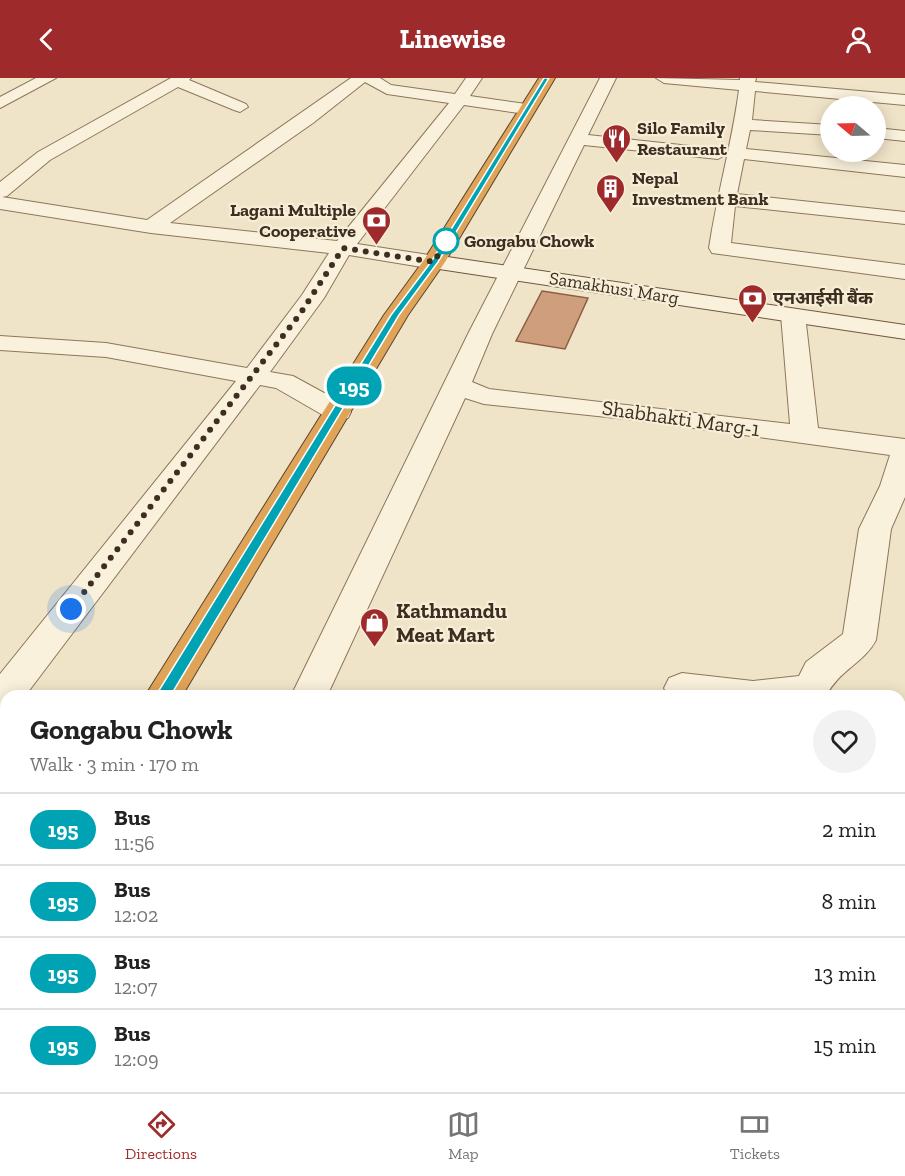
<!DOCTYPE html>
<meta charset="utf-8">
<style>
:root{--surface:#fff;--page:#f2f2f2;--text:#222;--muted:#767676;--line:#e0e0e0;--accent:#9e2a2b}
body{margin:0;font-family:"Zilla Slab","Noto Sans Devanagari",serif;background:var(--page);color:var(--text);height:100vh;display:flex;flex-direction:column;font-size:22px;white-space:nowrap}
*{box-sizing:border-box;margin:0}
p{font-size:20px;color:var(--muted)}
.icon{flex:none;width:33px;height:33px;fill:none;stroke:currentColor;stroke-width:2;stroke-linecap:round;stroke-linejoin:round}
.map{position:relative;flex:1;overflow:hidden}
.drawer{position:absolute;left:0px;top:612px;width:906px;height:402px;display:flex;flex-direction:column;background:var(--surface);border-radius:18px 18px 0 0;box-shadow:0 3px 15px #0003}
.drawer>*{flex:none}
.badge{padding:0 12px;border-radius:20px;font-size:21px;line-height:39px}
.needle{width:39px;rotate:289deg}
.fabs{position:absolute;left:820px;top:18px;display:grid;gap:12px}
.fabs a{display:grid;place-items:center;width:66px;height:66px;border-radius:50%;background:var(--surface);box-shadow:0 3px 15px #0003;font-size:30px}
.you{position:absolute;width:30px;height:30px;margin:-15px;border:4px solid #fff;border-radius:50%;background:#1a73e8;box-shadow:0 0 0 9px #1a73e833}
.map>.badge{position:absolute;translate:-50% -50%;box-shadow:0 0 0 3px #fff}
.round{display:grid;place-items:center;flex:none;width:63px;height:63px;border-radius:32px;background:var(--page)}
.overview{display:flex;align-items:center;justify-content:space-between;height:102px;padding:0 30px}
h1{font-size:28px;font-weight:800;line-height:45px}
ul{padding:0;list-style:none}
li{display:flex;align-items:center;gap:18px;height:72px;padding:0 30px;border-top:2px solid var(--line)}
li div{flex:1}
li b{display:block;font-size:22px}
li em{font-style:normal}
li .badge{min-width:66px;font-weight:700;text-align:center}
header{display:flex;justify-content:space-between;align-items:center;height:78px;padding:0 30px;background:var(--accent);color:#fff;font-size:27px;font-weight:800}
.tabs{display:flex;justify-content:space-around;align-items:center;height:84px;border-top:2px solid var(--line);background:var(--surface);font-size:16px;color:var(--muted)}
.tabs a{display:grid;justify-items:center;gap:3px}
.tabs .on{color:var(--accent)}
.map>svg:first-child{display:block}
.building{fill:#cf9f7d;stroke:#8d5f41;stroke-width:1.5}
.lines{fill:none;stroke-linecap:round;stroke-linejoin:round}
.street-casing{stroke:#8d765c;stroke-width:2}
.secondary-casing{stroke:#6f573f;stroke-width:2}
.highway-casing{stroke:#5b4430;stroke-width:2}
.street{fill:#faf1dc;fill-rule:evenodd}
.secondary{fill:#faf1dc;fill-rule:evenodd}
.highway{fill:#e0a458;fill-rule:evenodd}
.line{fill:#00a3b4;stroke:#fff;stroke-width:1.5}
.walk{stroke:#3d2e20;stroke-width:6;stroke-dasharray:0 10.8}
.stop-dot{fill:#fff;stroke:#00a3b4;stroke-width:3}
.labels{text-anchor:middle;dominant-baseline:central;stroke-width:4.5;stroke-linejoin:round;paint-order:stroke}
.far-poi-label{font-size:18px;font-weight:bold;fill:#3d2e20;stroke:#f7eed8;text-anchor:start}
.far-stop-label{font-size:18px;font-weight:bold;fill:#3d2e20;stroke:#f7eed8;text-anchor:start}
.far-street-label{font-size:18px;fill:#3d2e20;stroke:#f7eed8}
.street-label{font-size:21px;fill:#3d2e20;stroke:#f7eed8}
.poi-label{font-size:21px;font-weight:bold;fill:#3d2e20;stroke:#f7eed8;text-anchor:start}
</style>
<header><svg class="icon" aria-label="back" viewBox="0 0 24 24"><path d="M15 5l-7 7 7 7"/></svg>Linewise<svg class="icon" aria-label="person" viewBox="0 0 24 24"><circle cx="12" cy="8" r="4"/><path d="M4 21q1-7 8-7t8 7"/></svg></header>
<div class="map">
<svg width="905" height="1014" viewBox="0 0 905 1014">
<rect width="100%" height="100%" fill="#f0e4c8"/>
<path class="building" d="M542,213L588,220L565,271L516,263Z"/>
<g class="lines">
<defs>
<path id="street" d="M36,0H56L0,30V19Z
M171,0H191L189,2L246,26L248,29L240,34L234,32L178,9L50,82L7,118L2,119L147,142L351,0H380L391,7L455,16L466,0H482L470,18L526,26L534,31L526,36L464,27L357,166L442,179L445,184L442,189L434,191L349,177L324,220L270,294L293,298L348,328L351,334L348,340L338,342L328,340L276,310L260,307L25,618H6V636L0,638V596L236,303L106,279L0,272V258L106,265L247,290L302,217L329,175L151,155L0,131V104L38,74ZM365,4L387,16L449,25L337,163L170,145L313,45Z
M600,0H616L588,57L718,71L727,76L718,81L584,67L492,256L472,304L489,311L790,346L781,237L785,232H801L805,237L818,350L905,361V419L891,451L876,562C864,585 839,592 826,618H668L664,610L669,600L682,595L753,603L799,598L806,584L843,556L859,451L880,408L890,377L635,342L484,326L465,320L327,618H291L468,256Z
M656,0L740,2V0H756L755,4L905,17V27L755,13L752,42L831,47V57L750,52L746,71L905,87V99L744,81L737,116L905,134V146L735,128L731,165L905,187V201L712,175L709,170C717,116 732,65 739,12L664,5Z
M876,50L905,53V63L876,60Z
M0,739L6,740V778L0,777Z
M905,954V1004L900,1005V955Z
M95,1008H146L144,1014H93Z
M323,1008H387L385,1014H321Z"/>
<path id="secondary" d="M434,177L905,247V261L426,189L423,184L426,179Z"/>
<path id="highway" d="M539,0H555L445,184L408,237L182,618H145L384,237L424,182Z
M6,848V902L0,904V851Z"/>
</defs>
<use href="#street" class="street-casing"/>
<use href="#secondary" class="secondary-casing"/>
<use href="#highway" class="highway-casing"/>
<use href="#street" class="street"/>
<use href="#secondary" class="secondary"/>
<use href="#highway" class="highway"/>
</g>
<path class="line" d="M544,0H549L438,184L399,237L168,622H158V614L391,237L431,184Z"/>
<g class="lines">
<path class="walk" d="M71,531L300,236L343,170L434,184L446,163"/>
</g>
<defs>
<symbol id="restaurant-pin" viewBox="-11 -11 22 30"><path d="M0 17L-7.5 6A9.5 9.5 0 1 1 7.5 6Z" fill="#9e2a2b" stroke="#f7eed8"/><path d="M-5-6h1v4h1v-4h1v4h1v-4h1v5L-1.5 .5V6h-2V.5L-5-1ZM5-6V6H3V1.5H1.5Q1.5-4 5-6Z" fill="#fff"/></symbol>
<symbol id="building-pin" viewBox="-11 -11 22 30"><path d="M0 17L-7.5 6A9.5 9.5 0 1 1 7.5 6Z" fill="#9e2a2b" stroke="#f7eed8"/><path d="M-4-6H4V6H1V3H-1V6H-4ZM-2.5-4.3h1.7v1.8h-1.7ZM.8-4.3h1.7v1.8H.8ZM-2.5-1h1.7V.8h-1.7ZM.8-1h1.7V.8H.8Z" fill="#fff"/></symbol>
<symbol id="bank-pin" viewBox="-11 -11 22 30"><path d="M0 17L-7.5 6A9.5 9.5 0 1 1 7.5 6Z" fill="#9e2a2b" stroke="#f7eed8"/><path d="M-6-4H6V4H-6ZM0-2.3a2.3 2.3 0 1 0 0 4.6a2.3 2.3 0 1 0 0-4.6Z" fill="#fff"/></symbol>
<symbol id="shop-pin" viewBox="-11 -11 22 30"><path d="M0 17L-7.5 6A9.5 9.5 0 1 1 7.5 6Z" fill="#9e2a2b" stroke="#f7eed8"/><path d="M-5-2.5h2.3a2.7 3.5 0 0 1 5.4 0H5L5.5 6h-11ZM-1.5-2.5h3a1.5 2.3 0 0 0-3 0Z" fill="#fff"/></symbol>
</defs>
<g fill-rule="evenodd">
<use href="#restaurant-pin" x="600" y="44" width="33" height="45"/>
<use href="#building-pin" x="594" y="94" width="33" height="45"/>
<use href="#bank-pin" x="360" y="126" width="33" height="45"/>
<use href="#bank-pin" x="736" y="204" width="33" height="45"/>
<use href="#shop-pin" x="358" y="528" width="33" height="45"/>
</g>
<circle class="stop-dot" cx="446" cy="163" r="12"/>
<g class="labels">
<g class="far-poi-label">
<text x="637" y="50">Silo Family<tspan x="637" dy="21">Restaurant</tspan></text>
<text x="632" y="100">Nepal<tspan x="632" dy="21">Investment Bank</tspan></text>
<text x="356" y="132" text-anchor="end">Lagani Multiple<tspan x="356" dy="21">Cooperative</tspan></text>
<text x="773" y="220">एनआईसी बैंक</text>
</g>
<g class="far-stop-label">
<text x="464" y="163">Gongabu Chowk</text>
</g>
<g class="far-street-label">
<text transform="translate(614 210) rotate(9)">Samakhusi Marg</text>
</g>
<g class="street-label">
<text transform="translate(681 340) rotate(8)">Shabhakti Marg-1</text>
</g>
<g class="poi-label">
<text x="396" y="532">Kathmandu<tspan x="396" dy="24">Meat Mart</tspan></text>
</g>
</g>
</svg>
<div class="fabs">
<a><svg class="needle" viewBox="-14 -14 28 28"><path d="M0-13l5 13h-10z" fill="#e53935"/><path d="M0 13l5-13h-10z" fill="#767676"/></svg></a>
</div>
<div class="you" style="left:71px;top:531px"></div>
<b class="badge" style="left:354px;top:308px;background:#00a3b4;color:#fff">195</b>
<section class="drawer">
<div class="overview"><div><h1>Gongabu Chowk</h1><p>Walk · 3 min · 170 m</p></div><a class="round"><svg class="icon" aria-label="heart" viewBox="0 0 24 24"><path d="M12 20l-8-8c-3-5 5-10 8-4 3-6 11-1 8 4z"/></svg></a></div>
<ul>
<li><span class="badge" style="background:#00a3b4;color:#fff">195</span><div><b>Bus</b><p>11:56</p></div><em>2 min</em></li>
<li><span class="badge" style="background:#00a3b4;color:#fff">195</span><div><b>Bus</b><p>12:02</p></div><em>8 min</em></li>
<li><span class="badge" style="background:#00a3b4;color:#fff">195</span><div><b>Bus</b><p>12:07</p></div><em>13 min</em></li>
<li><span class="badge" style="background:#00a3b4;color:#fff">195</span><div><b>Bus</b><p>12:09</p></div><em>15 min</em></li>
</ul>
</section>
</div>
<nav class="tabs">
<a class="on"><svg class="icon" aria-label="directions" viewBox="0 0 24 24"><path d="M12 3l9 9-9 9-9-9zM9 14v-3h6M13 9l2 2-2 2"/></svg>Directions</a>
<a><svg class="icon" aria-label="map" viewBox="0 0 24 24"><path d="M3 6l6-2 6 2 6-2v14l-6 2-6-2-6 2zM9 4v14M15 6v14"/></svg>Map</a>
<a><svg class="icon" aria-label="tickets" viewBox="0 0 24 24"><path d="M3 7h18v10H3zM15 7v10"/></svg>Tickets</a>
</nav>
